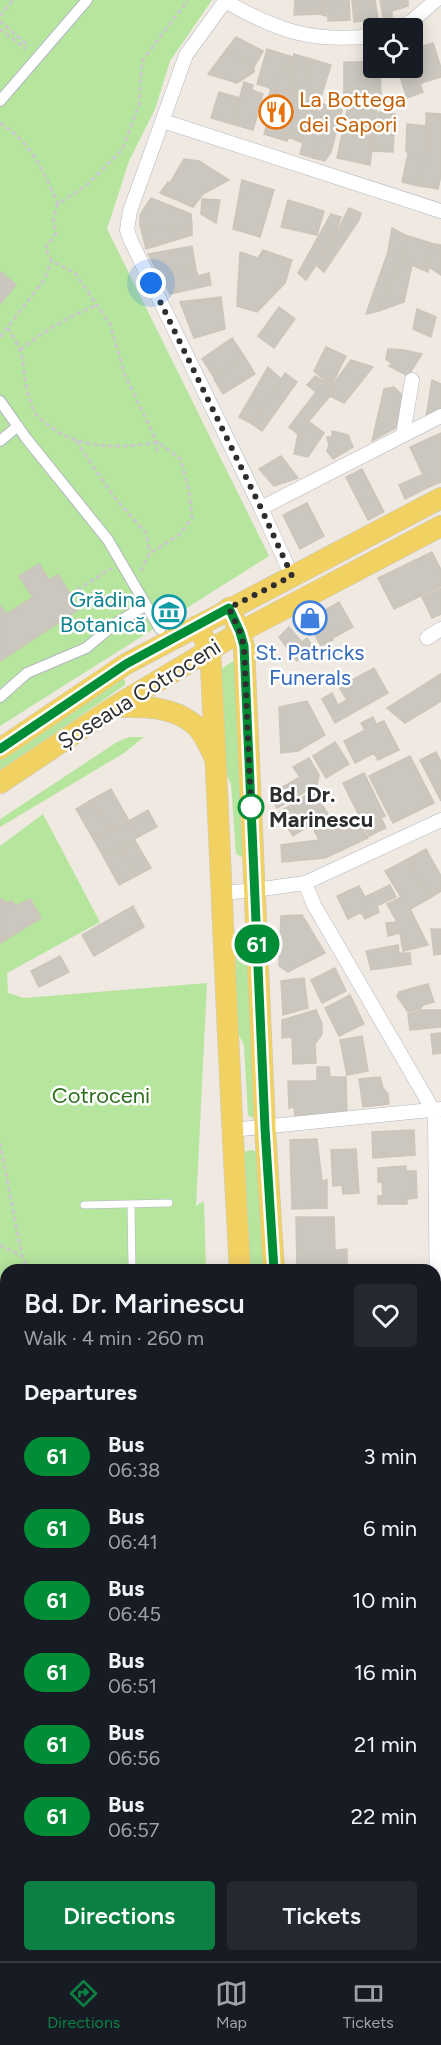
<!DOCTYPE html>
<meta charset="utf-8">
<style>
:root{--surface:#171b24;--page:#242831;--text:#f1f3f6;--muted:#9ea1a6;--line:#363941;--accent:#0b8043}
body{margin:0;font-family:Figtree,sans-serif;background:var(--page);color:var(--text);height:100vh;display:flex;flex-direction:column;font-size:22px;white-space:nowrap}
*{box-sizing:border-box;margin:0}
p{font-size:20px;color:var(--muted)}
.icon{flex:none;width:33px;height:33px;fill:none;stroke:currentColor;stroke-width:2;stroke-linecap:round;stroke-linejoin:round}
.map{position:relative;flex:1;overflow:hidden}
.panel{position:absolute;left:0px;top:1264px;width:441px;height:698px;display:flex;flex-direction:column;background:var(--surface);border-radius:18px 18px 0 0;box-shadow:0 3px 15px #0003}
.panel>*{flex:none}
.badge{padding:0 12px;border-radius:20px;font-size:21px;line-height:39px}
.controls{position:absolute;left:363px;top:18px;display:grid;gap:12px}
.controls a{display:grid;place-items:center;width:60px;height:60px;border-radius:6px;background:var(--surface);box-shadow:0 3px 15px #0003;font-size:30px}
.you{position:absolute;width:30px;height:30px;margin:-15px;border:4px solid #fff;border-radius:50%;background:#1a73e8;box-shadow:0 0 0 9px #1a73e833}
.map>.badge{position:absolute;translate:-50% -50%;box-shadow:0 0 0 3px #fff}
h2{padding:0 24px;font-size:22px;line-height:54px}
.round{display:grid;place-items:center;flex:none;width:63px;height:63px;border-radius:6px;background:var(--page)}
.headline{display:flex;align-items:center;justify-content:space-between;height:102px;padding:0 24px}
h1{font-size:28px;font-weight:600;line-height:45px}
.action{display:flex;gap:12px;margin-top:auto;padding:12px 24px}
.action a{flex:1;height:69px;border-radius:6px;background:var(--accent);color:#fff;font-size:24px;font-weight:600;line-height:69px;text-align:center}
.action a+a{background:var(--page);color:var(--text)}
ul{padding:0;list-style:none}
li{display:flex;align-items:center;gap:18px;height:72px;padding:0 24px}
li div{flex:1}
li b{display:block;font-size:22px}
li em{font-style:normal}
li .badge{min-width:66px;font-weight:700;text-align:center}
.tabs{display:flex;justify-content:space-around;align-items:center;height:84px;border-top:2px solid var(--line);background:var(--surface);font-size:16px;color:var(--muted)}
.tabs a{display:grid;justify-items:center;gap:3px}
.tabs .active{color:var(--accent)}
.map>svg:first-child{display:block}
.green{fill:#b6e59e}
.building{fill:#cbc7bf;stroke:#cbc5ba;stroke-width:1.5}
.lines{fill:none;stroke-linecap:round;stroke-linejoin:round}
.service-casing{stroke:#b4b7c1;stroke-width:8}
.pedestrian-casing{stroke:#b4b7c1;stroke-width:12}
.minor-casing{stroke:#b4b7c1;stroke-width:15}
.secondary-casing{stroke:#b4b7c1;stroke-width:20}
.primary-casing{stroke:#c9c9c9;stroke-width:22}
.path{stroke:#c9c9c9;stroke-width:3;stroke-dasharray:4.5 3;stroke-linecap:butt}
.service{stroke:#fff;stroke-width:7}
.pedestrian{stroke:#fff;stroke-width:10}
.minor{stroke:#fff;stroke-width:14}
.secondary{stroke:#fff;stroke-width:18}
.primary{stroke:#f2d163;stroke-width:21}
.line-casing{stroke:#fff;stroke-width:14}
.line{stroke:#008d36;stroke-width:9}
.walk{stroke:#2e2e2e;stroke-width:6;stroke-dasharray:0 10.8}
.stop-dot{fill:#fff;stroke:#008d36;stroke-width:3}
.labels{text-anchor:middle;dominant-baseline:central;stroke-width:5;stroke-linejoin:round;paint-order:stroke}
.food-label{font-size:22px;fill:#c56008;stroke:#fff;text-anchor:start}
.culture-label{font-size:22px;fill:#0d838f;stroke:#fff;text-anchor:end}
.shop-label{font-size:22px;fill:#366cbe;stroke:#fff}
.street-label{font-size:22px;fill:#2e2e2e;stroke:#fff}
.stop-label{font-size:22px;font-weight:bold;fill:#2e2e2e;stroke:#fff;text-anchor:start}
.park-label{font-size:22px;fill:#2c6e1b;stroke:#fff}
</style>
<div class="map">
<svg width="441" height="1961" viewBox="0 0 441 1961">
<rect width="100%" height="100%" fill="#efe9e1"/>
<path class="green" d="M0,0H212L170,61L155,109L129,161L107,229L269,556L0,726Z
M235,660L244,853L241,857L236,854L231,784L223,768L218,671Z
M120,678L125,680V685L0,771V760Z
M129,737H144L124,753L0,827V819L2,818L117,742Z
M43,814L100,922L7,973L8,993L24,998L207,983L196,1206L204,1201L206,1270H6V1651L0,1652V846Z
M235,931H243L248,936L256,1114L252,1118L248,1115L244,1045L234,1025L231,938Z
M253,1150L258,1154L264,1270H248L242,1156L246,1151Z"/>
<path class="building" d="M295,0H322L321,14L294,15Z
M323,0H349L350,20L328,21V16L322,15Z
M352,0H375L378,19L354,22Z
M380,0H408V6L392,11V17H383Z
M236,37L263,51L254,67L226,50Z
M433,43L441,68V77L424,82L413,49Z
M267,49L286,55L276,90L257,84Z
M413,49L424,82L420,84L423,92L407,98L397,68H412Z
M226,50L254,67V72L237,83L208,74Z
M294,54L311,59L300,97L288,93L296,68L291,67Z
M286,55L293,57L291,67L296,68L288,93L276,90Z
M311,59L331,65L319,103L300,97Z
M374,61V68H380L381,95L362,96L361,62Z
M344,62H361L362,96H344Z
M244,82L253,85L252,90L263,94L253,130L232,124Z
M271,88L301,97L287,141L264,134L273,106L267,103Z
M219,92L240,98L232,124L211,118Z
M301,97L329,106L313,158L300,154L303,143L288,137Z
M349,102L377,106L370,165L337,158Z
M329,106L342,110L331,152L325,161L313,158Z
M378,112L395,114L393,152L373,151Z
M426,113L441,114V175L438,189L419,186L426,151Z
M407,124L427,126L426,151L419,186L402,182L408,154L406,150Z
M184,159L199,161L229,180L203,194L193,207L160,193L168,182L170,183Z
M242,180L274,190L260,237L233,229Z
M151,198L191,214L192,227L140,225V215Z
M202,199L220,200L216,223L201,214Z
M288,200L324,211L317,235L281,227Z
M349,208L361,213L359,220L324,272L316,265L332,241Z
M331,214L341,217L332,241L306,280L298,273Z
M140,225L192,227V235L146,249Z
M392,228L405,235L399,262L379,311L366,314L388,252Z
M405,235L434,244L428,272L412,265L399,262Z
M434,244L441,245V275L429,267Z
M192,246L196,270L160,276L148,254Z
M263,250L292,260L285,283L257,312L237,306L240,252L258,258Z
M399,262L412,265L404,302L379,311Z
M196,270L198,276L209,273L211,285L170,294L160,276Z
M0,271L16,285L0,304Z
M221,297L225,329L194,338L180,302Z
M279,307L295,319L274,348L258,336Z
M417,309L436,317L431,337L413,329Z
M232,338L244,356L215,379L202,359Z
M326,347L346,356L331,386L314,371Z
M388,349L404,350L422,354L408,376L389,366L392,364L386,359Z
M244,356L255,374L223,394L214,379Z
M351,360L373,367L344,403L326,394Z
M268,367L281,379L252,424L239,417Z
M285,373L297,382L262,431L252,424Z
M315,376L332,387L326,394L330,396L298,434L289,427L316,392L307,385Z
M432,380L441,384V408L426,417Z
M394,387L403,396L399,426L372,441L384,389Z
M308,421L324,433L308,457L294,454L298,434Z
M332,431L348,435L353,447L333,459L327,451L329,445L327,437H332Z
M441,433V482L429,487L410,447Z
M281,456L298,478L274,486L259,469Z
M362,469L384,512L368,520L346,477Z
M422,475L429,487L405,499L399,485Z
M307,503L324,536L300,549L283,515Z
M432,552L441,570V586L394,609L378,578Z
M39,564L49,580L58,574L79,609L0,661V606L7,614L33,597L19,576Z
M441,588V614L432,618L422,597Z
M339,602L353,627L333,638L320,613Z
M316,610L333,640L321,646L313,632L309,634L299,619Z
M289,627L302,642L307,638L313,647L297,661L279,637Z
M374,668L388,693L335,723L322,699L332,693L338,705L347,700L339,687Z
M441,674V701L405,723L387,708Z
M307,701L325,735L298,751L281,753L279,707Z
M373,717L376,724L384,721L399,750L378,760L374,753L355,763L344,741L365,730L361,723Z
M335,742L349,764L326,778L313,756Z
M436,752L441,762V801L420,760Z
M410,756L434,803L393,823L369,776Z
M309,758L319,775L317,785L277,808L269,795L300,777L293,767Z
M364,773L385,816L381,818L386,828L369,836L343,783Z
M111,789L129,821L109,831L91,800Z
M313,791L328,814L293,836L278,813Z
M91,800L109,831L94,840L76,809Z
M148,810L157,827L138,837L129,821Z
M358,819L368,838L325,858L282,862L281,845L319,840L314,830L333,821L336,829Z
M129,821L138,837L103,856L94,840Z
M134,839L151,868L136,876L119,847Z
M119,847L136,876L119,885L103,856Z
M426,849L441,876V891L430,898L408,859Z
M408,859L430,898L410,909L428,945L403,951L400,933L388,936L386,923L397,922L387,904L401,897L385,871Z
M390,885L396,897L377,906L379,912L365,919L361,912L348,919L337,896L359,886L365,897Z
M0,898L7,903L12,901L16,906L30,899L41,918L0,943Z
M133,906L144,927L94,956L82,935Z
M302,915L325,953L288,972L279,966L281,916Z
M431,929H441V954L434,955Z
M398,945L399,953H410L411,964L371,970L366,951Z
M60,956L69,972L39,987L31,971Z
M335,968L346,991L322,1003L311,980Z
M304,978L308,1008L283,1015L281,981Z
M428,984L434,1002L423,1005L420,1009L408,1012L399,999L397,996L399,992Z
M350,995L364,1024L339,1036L325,1008Z
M316,1010L322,1024V1034L315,1044L316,1063L293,1064L292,1037L282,1038V1020Z
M423,1010H441V1027L410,1030L408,1014Z
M441,1033V1053L433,1054L431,1034Z
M362,1036L368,1071L347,1075L340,1040Z
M317,1067H329L330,1077H346L347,1116L295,1117L294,1107L289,1108L288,1081H317Z
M380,1077L383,1088L388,1094L389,1104L363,1107L359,1079Z
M414,1130L415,1155L373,1158L372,1132Z
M317,1139L322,1181L327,1180V1208L292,1209L290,1140Z
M356,1149L359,1193L343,1194L342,1185L333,1186L331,1150Z
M406,1166V1171H416L417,1198L407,1199V1204H378V1196H383L382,1182H378V1168Z
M296,1217H334L335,1250L347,1249V1270H306L297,1264Z
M441,1485V1508L435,1509V1486Z
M441,1525V1572L435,1573V1526Z
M441,1626V1666L435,1667V1627Z
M441,1681V1726L435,1701V1682Z
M5,1704L6,1749L0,1751V1705Z
M6,1753V1774L0,1775V1754Z
M6,1787V1810L0,1811V1789Z
M6,1810V1833L0,1835V1811Z
M441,1851V1885L435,1886V1853Z
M435,1917L441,1924V1961H430L425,1956H435Z
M129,1956H157L158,1961H115Z
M170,1956H244L231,1961H214L213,1957L197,1961L195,1956L182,1961H172Z"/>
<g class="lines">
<defs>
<path id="service" d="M131,1204L132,1270
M84,1205L169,1203
M0,1329H6"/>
<path id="pedestrian" d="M0,101L87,0
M0,401L26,438L108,540L160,629
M0,441L18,426
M0,697L27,673L86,648L115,624L146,605"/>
<path id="minor" d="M226,0L186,55L130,211L127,230L131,241L261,508L292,576
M225,1C277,31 313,43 374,36
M399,28L412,21L436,0
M163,121L441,211
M403,435L412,380
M261,508L441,416
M427,638L441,629
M305,883L314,905L433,1110L435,1119L437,1316
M223,893L255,890L305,883L441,820
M232,1130L441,1109
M435,1599L441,1598
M0,1674L6,1673
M435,1793L441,1824
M0,1935L5,1957"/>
<path id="secondary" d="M339,1956L342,1961
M379,1956L383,1961"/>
<path id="primary" d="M229,608L240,632L244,647L265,1128L274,1270
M197,626L210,649C221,856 228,1064 240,1270
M115,707C142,706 173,706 195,725C204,733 209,746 214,756
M0,749L126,664L441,498
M0,783L114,707L240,632L441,526
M435,1316H441"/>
</defs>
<use href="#service" class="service-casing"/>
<use href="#pedestrian" class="pedestrian-casing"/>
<use href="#minor" class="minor-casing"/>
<use href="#secondary" class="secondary-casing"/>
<use href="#primary" class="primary-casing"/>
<path class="path" d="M0,16L13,0
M0,21L29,46
M0,29L26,49
M0,123C31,142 44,172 58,204
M8,328C12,336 19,344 21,353C25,373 25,392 34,411C36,416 42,420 47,424C75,449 122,449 157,442L180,458L189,490L192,518L179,535L150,553L140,572
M0,337L44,280L51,262
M20,350C44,331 69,316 97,305
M76,441L114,497L146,533L150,553
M157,452V442L125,375L110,324L75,273L52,261L45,248L56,234L53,218L58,204L87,185L122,150L139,105L142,61L188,0
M71,594L112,568
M0,1143L22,1256L28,1270
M0,1245L22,1256
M0,1419L6,1411
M0,1583H6"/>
<use href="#service" class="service"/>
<use href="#pedestrian" class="pedestrian"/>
<use href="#minor" class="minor"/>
<use href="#secondary" class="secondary"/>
<use href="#primary" class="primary"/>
</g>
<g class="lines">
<defs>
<path id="line" d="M0,749L126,664L229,608L240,632L244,646L265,1128L274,1270"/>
</defs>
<use href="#line" class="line-casing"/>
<use href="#line" class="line"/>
<path class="walk" d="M151,283L261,508L292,576L229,608L240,632L244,646L251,807"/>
</g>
<defs>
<symbol id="restaurant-ring" viewBox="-11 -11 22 22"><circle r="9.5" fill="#fff" stroke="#e8710a" stroke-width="1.5"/><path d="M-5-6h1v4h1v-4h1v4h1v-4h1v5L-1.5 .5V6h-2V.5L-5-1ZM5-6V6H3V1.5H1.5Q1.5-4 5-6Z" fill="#e8710a"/></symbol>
<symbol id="museum-ring" viewBox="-11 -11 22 22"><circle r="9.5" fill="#fff" stroke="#0f9aa8" stroke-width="1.5"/><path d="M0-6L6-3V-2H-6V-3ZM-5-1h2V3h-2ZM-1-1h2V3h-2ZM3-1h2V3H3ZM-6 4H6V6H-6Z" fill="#0f9aa8"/></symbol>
<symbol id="shop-ring" viewBox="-11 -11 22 22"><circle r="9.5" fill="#fff" stroke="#3f7fe0" stroke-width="1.5"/><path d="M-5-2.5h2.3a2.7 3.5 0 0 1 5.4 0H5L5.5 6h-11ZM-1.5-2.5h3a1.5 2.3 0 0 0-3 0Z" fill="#3f7fe0"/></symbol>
</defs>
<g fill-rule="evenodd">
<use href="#restaurant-ring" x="257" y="93" width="38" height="38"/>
<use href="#museum-ring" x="150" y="593" width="38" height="38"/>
<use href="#shop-ring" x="291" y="599" width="38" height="38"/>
</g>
<circle class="stop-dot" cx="251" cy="807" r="12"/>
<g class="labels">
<g class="food-label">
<text x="299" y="99">La Bottega<tspan x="299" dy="25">dei Sapori</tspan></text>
</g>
<g class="culture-label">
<text x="146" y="599">Grădina<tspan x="146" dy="25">Botanică</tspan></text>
</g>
<g class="shop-label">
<text x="310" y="652">St. Patricks<tspan x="310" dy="25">Funerals</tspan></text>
</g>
<g class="street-label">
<text transform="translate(139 694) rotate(-32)">Șoseaua Cotroceni</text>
</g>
<g class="stop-label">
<text x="269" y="794">Bd. Dr.<tspan x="269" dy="25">Marinescu</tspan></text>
</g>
<g class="park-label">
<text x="101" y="1095">Cotroceni</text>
</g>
</g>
</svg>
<div class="controls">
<a><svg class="icon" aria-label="locate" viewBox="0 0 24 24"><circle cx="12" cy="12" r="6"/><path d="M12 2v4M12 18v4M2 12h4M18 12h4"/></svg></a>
</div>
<div class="you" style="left:151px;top:283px"></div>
<b class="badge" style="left:257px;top:944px;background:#008d36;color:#fff">61</b>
<section class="panel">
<div class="headline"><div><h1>Bd. Dr. Marinescu</h1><p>Walk · 4 min · 260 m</p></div><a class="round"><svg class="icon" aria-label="heart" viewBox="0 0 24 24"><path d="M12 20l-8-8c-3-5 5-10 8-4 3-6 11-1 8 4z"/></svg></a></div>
<h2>Departures</h2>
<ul>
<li><span class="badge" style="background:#008d36;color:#fff">61</span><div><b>Bus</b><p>06:38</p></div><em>3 min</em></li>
<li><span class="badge" style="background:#008d36;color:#fff">61</span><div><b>Bus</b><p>06:41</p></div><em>6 min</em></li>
<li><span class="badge" style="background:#008d36;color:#fff">61</span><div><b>Bus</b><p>06:45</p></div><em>10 min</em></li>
<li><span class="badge" style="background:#008d36;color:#fff">61</span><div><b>Bus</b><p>06:51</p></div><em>16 min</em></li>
<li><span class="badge" style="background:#008d36;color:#fff">61</span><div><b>Bus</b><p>06:56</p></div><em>21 min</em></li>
<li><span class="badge" style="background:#008d36;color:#fff">61</span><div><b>Bus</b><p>06:57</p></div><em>22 min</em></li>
</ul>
<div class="action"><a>Directions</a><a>Tickets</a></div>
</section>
</div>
<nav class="tabs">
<a class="active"><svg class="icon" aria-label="directions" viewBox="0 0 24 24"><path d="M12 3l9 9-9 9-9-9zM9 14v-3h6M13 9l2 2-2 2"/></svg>Directions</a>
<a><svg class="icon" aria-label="map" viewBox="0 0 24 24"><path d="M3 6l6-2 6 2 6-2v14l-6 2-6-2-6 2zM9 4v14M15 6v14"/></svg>Map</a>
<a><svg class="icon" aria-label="tickets" viewBox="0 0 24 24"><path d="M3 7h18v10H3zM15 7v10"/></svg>Tickets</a>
</nav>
